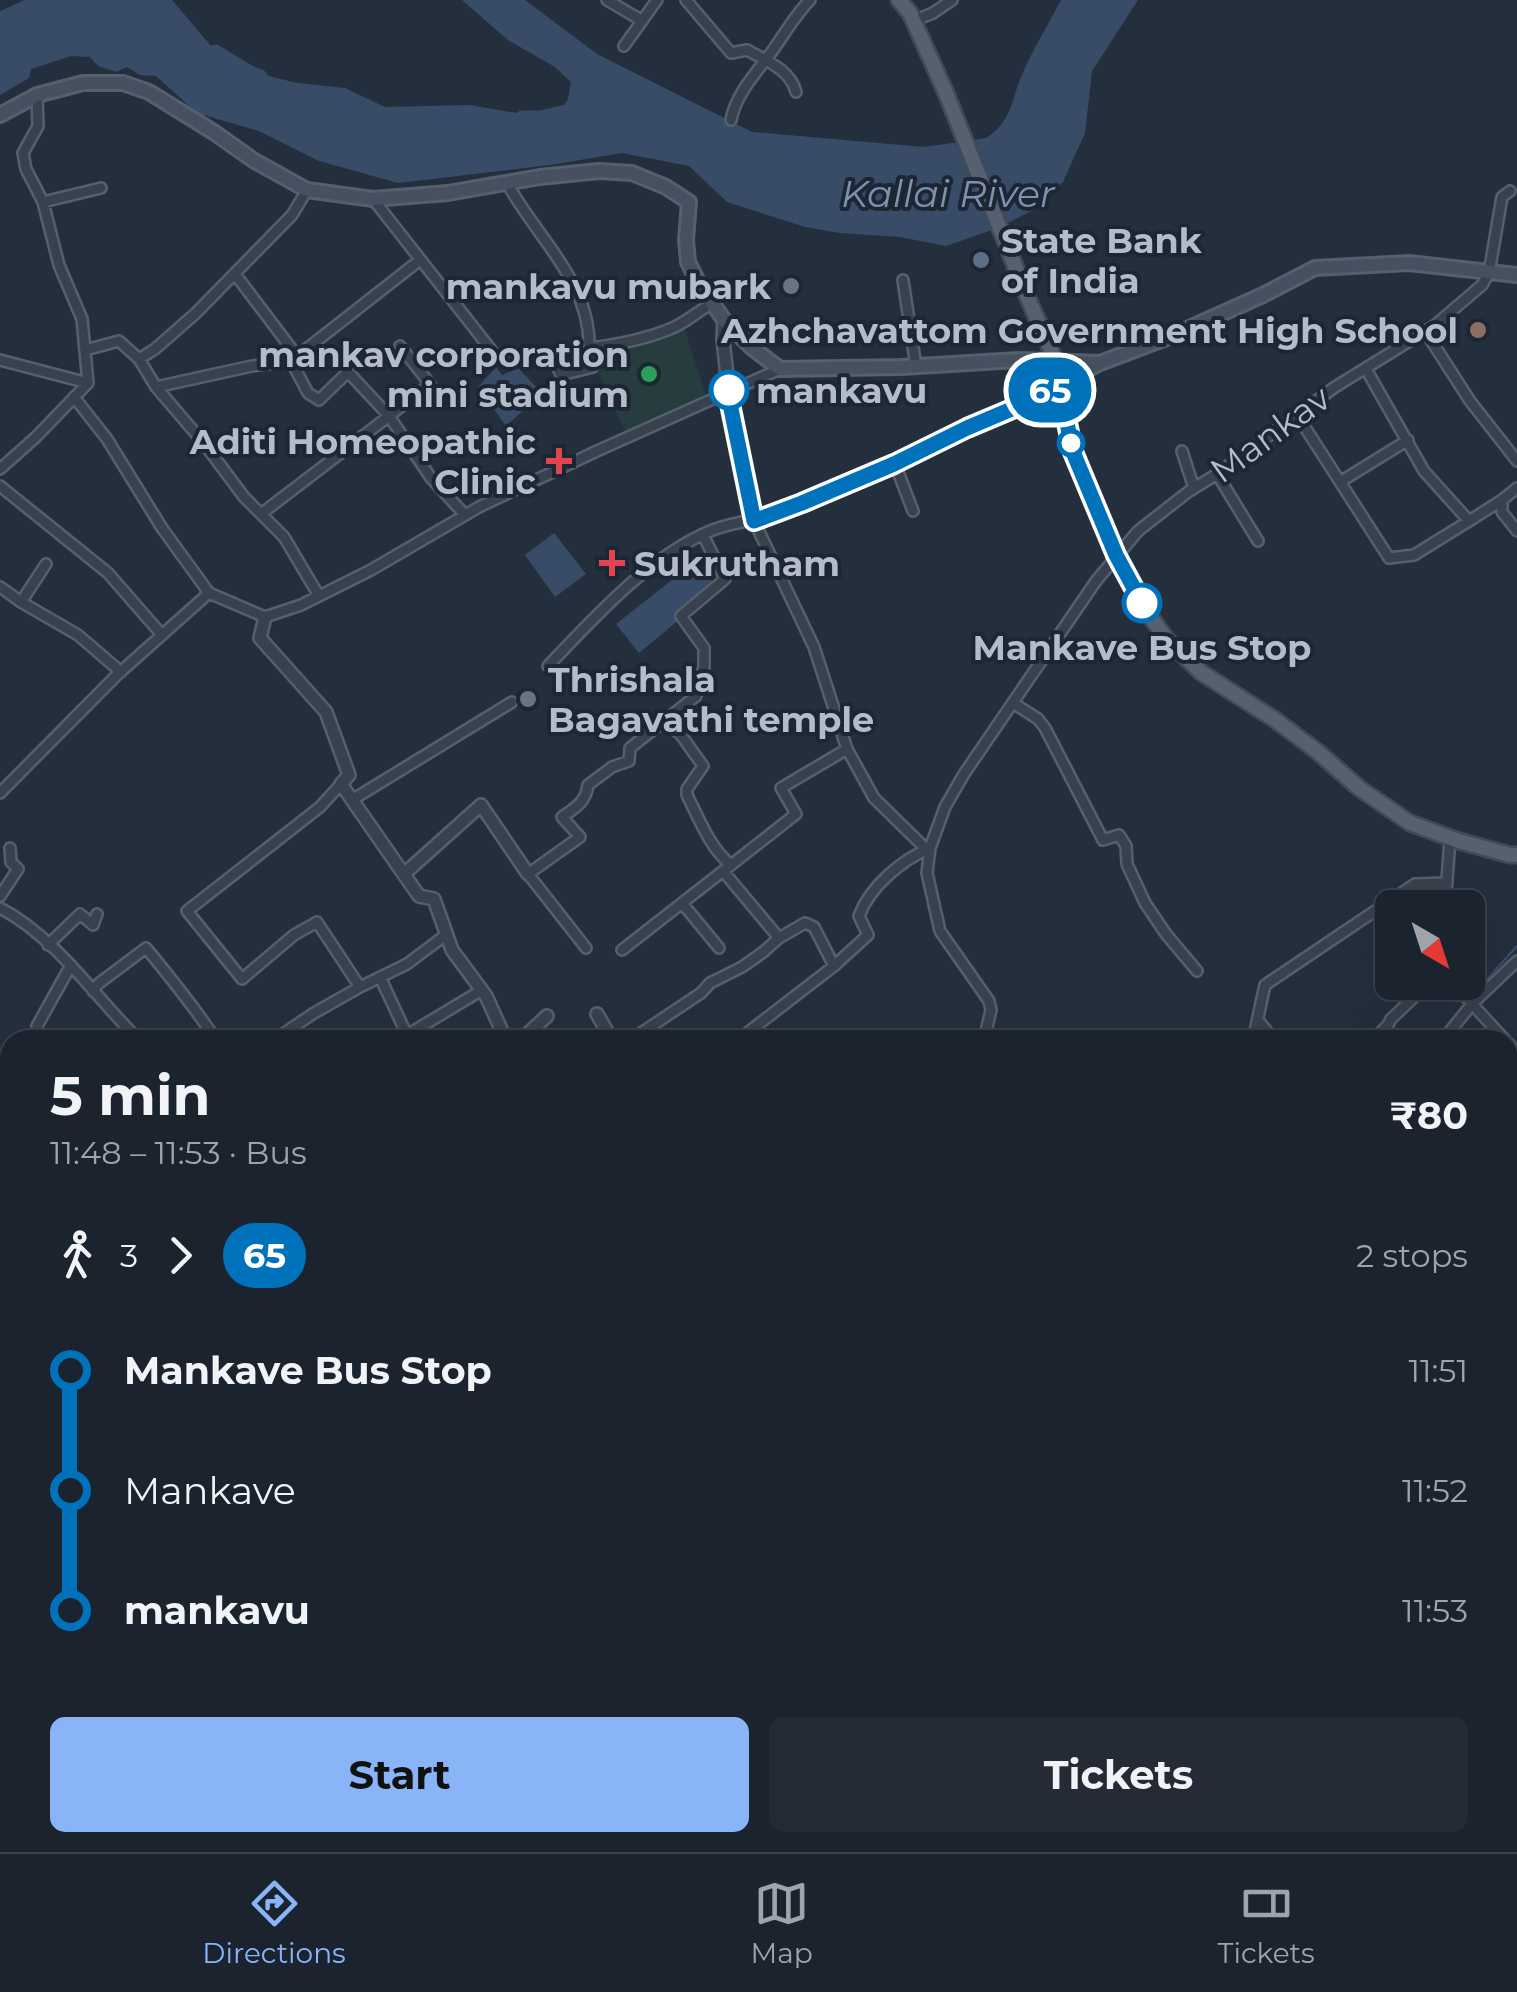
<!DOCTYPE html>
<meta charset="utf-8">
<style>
:root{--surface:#1b232e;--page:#242b36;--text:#f1f3f6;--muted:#a0a4aa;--line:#39404a;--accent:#8ab4f8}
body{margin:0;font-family:Montserrat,sans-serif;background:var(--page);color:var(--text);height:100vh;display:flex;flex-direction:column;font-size:38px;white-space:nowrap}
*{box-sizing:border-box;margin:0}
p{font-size:32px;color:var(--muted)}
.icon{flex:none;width:55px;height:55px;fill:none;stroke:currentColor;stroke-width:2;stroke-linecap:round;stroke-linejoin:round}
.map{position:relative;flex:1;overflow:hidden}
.details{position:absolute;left:0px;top:1030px;width:1518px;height:822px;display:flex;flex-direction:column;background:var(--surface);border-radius:30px 30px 0 0;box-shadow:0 10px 40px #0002,0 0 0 2px var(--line)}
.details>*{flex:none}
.badge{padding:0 20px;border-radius:32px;font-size:35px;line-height:65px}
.needle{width:65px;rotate:141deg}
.tools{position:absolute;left:1375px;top:890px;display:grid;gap:20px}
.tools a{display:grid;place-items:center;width:110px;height:110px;border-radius:15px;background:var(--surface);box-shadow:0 10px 40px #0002,0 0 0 2px var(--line);font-size:50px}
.map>.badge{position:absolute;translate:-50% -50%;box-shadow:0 0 0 5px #fff}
.legs{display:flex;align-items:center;gap:15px;height:110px;padding:0 50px;font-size:32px}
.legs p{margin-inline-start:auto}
.overview{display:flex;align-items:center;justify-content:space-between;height:170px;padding:0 50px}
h1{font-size:55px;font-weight:700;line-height:75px}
.primary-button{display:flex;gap:20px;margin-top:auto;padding:20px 50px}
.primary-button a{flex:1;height:115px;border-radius:15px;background:var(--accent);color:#111;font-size:40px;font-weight:700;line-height:115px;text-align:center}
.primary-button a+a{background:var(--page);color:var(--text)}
ul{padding:0 50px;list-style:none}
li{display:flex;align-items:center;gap:35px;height:120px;font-size:38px}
li i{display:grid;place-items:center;width:15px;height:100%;margin:0 12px;background:currentColor}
li i::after{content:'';width:25px;height:25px;margin:-12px;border:8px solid;border-radius:50%;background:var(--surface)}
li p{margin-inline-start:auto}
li:first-child i{background:linear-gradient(#0000 50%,currentColor 0)}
li:last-child i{background:linear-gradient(currentColor 50%,#0000 0)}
.tab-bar{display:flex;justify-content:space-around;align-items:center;height:140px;border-top:2px solid var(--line);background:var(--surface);font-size:28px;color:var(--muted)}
.tab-bar a{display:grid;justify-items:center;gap:5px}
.tab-bar .on{color:var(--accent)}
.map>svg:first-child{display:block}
.green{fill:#263c3f}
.water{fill:#394c67}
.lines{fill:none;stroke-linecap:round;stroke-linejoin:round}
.stream{stroke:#394c67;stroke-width:2.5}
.river{stroke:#394c67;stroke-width:15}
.minor-casing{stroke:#565f6c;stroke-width:14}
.tertiary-casing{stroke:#565f6c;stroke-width:16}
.secondary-casing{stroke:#565f6c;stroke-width:18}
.primary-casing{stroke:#414a57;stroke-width:19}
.minor{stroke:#38414e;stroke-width:9}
.tertiary{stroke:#38414e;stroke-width:11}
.secondary{stroke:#465061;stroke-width:12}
.primary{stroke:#56606e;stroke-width:14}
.line-1-casing{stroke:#fff;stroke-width:22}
.line-1{stroke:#0072bc;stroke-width:15}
.service-dot{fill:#5c6f8a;stroke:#1d2633;stroke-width:4}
.worship-dot{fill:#6b7280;stroke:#1d2633;stroke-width:4}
.education-dot{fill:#8d6e63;stroke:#1d2633;stroke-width:4}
.leisure-dot{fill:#2e9e5b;stroke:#1d2633;stroke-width:4}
.stop-1-dot{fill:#fff;stroke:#0072bc;stroke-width:5}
.health-dot{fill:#e0444e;stroke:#1d2633;stroke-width:4}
.labels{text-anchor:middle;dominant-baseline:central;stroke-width:8;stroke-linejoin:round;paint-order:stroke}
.poi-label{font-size:35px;font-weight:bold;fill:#b4bcc9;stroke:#1d2633;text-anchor:end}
.stop-label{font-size:35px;font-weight:bold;fill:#b4bcc9;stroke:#1d2633;text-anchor:start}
.street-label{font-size:35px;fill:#b4bcc9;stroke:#1d2633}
.water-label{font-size:38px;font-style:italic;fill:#7c92b1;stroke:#1d2633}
</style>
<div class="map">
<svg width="1517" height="1852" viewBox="0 0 1517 1852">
<rect width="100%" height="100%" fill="#242f3e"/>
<path class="green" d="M685,330L706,396L626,433L589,351Z"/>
<path class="water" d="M25,0H172L211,46L227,57L233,67L297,83L345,88L385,107L470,105L545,118L557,117L568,99L571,82L555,67L508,40L462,0H525L597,54L752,132L924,147L986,138C1014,120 1011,97 1024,70C1035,46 1049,23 1061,0H1138L1092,71L1085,133L1063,182L1035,209L998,228L946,246L900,237L840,233L805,227L727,202L689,166L622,153L550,165L398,183L319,161L259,131L197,113L156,76L140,75L127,67L116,72L98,66L90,57L71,56L31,69L29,78L0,95V11Z
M496,367L502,375L518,368L542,393L506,426L478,387Z
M554,533L586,574L555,597L525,555Z
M696,561L717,588L639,653L616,624Z"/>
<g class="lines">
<path class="stream" d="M1474,994L1517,946
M1435,1040L1463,1006
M796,1842L798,1852"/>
<path class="river" d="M215,52L248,72L260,77
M522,118H541L578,109"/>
<defs>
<path id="minor" d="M607,0L641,20
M686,0L731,53L747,50C766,61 790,69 796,92
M913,21L933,13L952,0
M624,46L657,0
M37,95L38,126L23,153L26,169L43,202
M731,120C735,97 753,76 767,58C782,39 793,17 810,0
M507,183C536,237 591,282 589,348C616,345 645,339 670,329C686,323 697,311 712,304
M373,199L496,356L506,362L552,354L561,375L593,367L589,348
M235,274L297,356
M903,280L916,367
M1425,331L1470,401L1517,461
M85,350L119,341L139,359
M0,360L88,383
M291,361L308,393L319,400L348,372L389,416L430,384L400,346
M1366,369L1424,471L1469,521L1502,500
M156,387L139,359L155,349L196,313L292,215L307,190
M74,397L107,439L162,528L209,593
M1297,415L1389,558L1414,555L1469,521
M1182,451L1194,488
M895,464L913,511
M0,469L36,437L88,383L82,319L59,265L43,202L101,188
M1217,474L1258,541
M1340,482L1408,440
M0,486L108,573L162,635
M1517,488L1502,500V512L1517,531
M261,514L389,416L431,478L465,515
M754,521L814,647L847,749L874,798L926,849
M0,587L21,602L78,635L121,672
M319,596L284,537L244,497L203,442L156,387L252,366L291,361L420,260
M21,602L46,564
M548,666C594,618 647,558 710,531C728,523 750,522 769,515C835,491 899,461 963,430C995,415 1029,404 1059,384
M1013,703L1038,719L1045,728L1103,840L1119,835L1126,846L1127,864L1145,903L1166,934L1197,971
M341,784L320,807L187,911L242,979L294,935L317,922L360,987L407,964L447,934
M0,793L117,675L209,593L265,617L301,605L371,570L479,507L597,451L780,369
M352,800L512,702
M731,865L796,814L781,788L847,749
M0,896L18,869L11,862L10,848
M682,903L719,948
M0,908C57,938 94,996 139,1040
M1445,908L1450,838
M779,938L805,923L814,927L834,966L868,935L859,916C870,886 902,860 930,848
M48,945L80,914L93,925L97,914
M586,948L528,874L580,837L562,817C575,808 586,802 588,785L612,767L629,761L630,748L696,696L704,667V648L681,616L725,579L703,535
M622,950L723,871
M380,977L407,1035L399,1040
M1452,982L1505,1040
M93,991L98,984L146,948C170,977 193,1005 214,1037L211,1040
M1258,1020L1274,1040
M37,1026L71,965
M407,1035L482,990
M274,1040L314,1013L360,987
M634,1040L635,1037L701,993L710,983L742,967L762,953L779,938L723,871L731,865C710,848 699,819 687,795V789L703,766L681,735L666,722
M738,1040L834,966
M984,1040L991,1010L989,1001L940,931L927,873L930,848L945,807L964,774L1096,581L1138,531L1188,492L1217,474L1335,387L1434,326L1482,285L1489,273L1502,197L1510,191
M1253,1040L1265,985L1415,884L1446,883
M1373,1040L1388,1025L1391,1019L1430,982
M1443,1040L1472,1004L1517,961
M1508,1043L1517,1053
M0,1186L10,1183
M0,1306L10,1321
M1508,1327L1517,1339
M0,1387L10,1378
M1508,1430L1517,1421
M1508,1475L1517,1487
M0,1490L10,1502
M0,1587L10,1582
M0,1713L8,1722L10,1720
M410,1842L413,1852
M598,1842L599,1852
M710,1842L725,1849
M1370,1842L1372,1852
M33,1852L35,1849
M440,1852L450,1842
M1030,1852L1033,1842
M1090,1852L1094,1842
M1445,1852L1517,1844"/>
<path id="tertiary" d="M724,320L723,339L730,404L754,521
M265,617L260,638L326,712L349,775L341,784L419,896L434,899L452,950L486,996L506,1040
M404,874L481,805L528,874
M597,1014L609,1035L622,1040
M521,1040L547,1016"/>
<path id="secondary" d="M0,115L37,95L83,83H123L149,92L215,133L253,160L307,190L373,199L448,193L540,177L599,171L632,173L666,187L689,202L686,240L688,262L698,282L724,320L751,347L780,369L902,367L1019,360L1100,363
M1059,384L1100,363L1174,335L1263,295L1315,268L1409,263L1517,275"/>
<path id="primary" d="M899,0L910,13L946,93L1027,296L1056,362L1073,452L1116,555L1145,609L1168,641L1202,673L1274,719L1318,752L1359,788L1410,823L1459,841L1510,855H1517"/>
</defs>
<use href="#minor" class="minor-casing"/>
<use href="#tertiary" class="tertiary-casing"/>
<use href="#secondary" class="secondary-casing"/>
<use href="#primary" class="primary-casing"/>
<use href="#minor" class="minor"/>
<use href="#tertiary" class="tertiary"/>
<use href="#secondary" class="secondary"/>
<use href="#primary" class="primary"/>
</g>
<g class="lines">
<defs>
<path id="line-1" d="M729,390L730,404L754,521L802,503L894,464L967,428L1031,401L1059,384L1073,452L1116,555L1142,603"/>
</defs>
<use href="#line-1" class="line-1-casing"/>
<use href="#line-1" class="line-1"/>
</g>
<circle class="service-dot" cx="981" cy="260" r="10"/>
<g class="worship-dot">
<circle cx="791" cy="286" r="10"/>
<circle cx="528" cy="699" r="10"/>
</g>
<circle class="education-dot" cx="1478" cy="330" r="10"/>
<circle class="leisure-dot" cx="649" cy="374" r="10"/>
<g class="stop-1-dot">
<circle cx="729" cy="390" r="18"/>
<circle cx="1071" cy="443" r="12"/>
<circle cx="1142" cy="603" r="18"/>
</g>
<g class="health-dot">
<path d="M554 446h10v10h10v10h-10v10h-10v-10h-10v-10h10z"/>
<path d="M607 548h10v10h10v10h-10v10h-10v-10h-10v-10h10z"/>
</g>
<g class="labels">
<g class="poi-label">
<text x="1001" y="240" text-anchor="start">State Bank<tspan x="1001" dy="40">of India</tspan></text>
<text x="771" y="286">mankavu mubark</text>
<text x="1458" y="330">Azhchavattom Government High School</text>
<text x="629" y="354">mankav corporation<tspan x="629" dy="40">mini stadium</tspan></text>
<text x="536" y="441">Aditi Homeopathic<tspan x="536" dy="40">Clinic</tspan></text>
<text x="634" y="563" text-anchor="start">Sukrutham</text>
<text x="548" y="679" text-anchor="start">Thrishala<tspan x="548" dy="40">Bagavathi temple</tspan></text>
</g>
<g class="stop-label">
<text x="756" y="390">mankavu</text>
<text x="1142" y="647" text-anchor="middle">Mankave Bus Stop</text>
</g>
<g class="street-label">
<text transform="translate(1270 434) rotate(-36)">Mankav</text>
</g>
<g class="water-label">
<text x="948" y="193">Kallai River</text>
</g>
</g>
</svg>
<div class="tools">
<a><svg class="needle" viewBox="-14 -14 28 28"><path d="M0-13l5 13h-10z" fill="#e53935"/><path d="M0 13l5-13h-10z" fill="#a0a4aa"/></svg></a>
</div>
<b class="badge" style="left:1050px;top:390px;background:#0072bc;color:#fff">65</b>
<section class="details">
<div class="overview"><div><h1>5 min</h1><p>11:48 – 11:53 · Bus</p></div><b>₹80</b></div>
<div class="legs"><svg class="icon" aria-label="walk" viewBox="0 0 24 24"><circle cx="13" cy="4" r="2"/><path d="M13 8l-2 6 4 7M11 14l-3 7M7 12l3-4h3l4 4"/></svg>3<svg class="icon" aria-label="forward" viewBox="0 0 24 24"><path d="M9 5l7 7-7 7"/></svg><b class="badge" style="background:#0072bc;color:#fff">65</b><p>2 stops</p></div>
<ul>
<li><i style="color:#0072bc"></i><b>Mankave Bus Stop</b><p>11:51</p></li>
<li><i style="color:#0072bc"></i><span>Mankave</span><p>11:52</p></li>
<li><i style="color:#0072bc"></i><b>mankavu</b><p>11:53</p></li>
</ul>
<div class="primary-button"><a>Start</a><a>Tickets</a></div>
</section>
</div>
<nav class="tab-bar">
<a class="on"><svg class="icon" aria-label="directions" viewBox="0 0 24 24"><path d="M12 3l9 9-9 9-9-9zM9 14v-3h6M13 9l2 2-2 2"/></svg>Directions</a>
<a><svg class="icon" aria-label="map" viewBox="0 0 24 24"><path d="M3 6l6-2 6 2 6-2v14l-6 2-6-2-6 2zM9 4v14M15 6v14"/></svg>Map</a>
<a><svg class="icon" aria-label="tickets" viewBox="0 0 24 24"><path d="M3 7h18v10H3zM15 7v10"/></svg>Tickets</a>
</nav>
